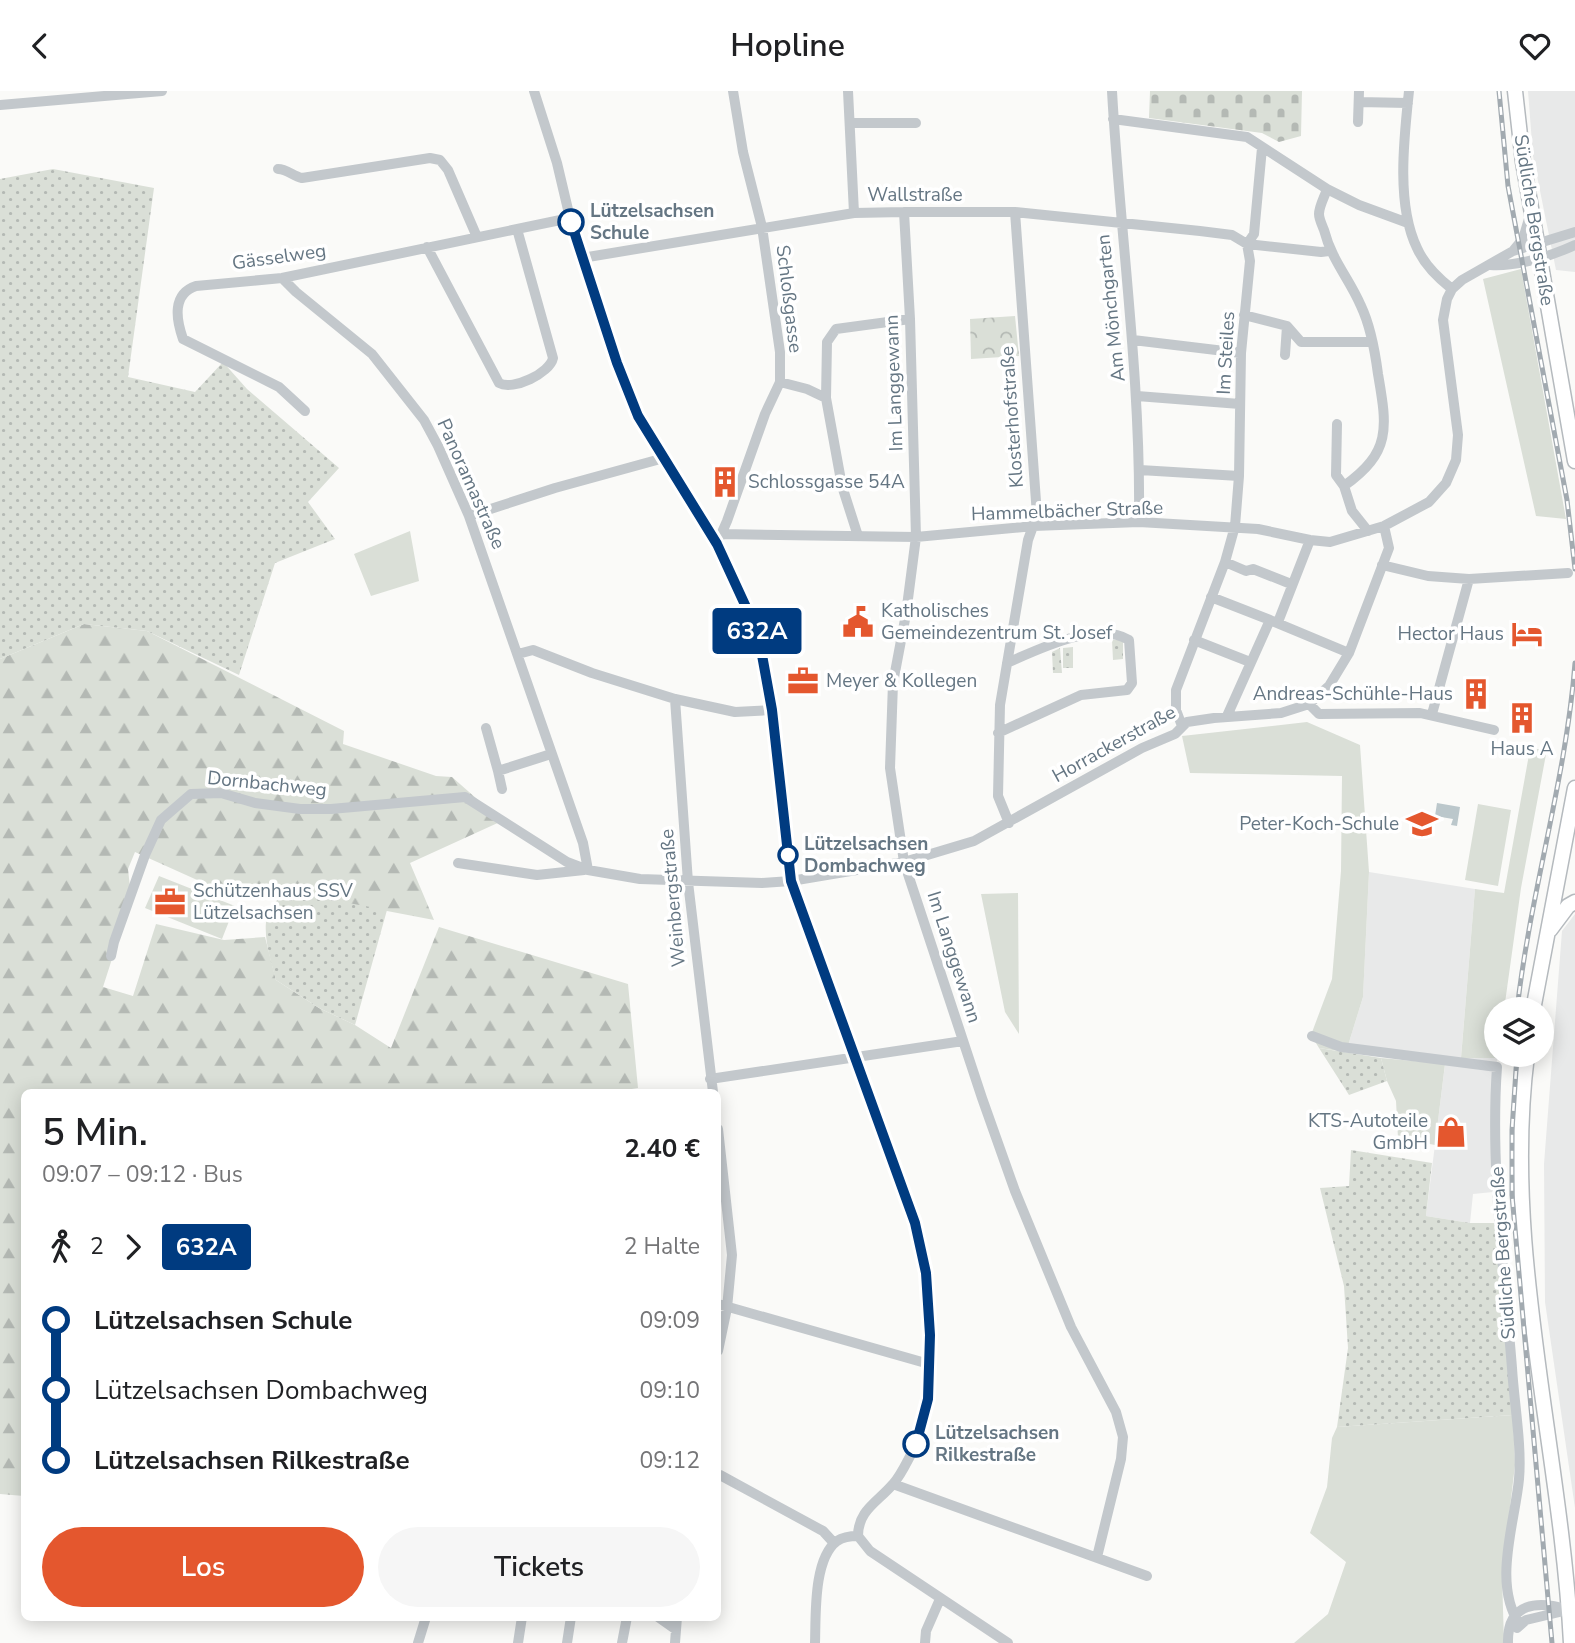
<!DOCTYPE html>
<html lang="de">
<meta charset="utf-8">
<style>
:root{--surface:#fff;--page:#f6f6f6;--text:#202124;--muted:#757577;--accent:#e4572e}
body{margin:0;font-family:"Nunito Sans",sans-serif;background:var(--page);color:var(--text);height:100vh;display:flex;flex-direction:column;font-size:26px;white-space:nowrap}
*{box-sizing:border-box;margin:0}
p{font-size:23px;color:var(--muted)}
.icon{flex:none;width:38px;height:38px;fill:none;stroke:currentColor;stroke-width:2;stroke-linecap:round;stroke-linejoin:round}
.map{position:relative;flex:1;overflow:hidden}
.sheet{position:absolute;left:21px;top:998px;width:700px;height:532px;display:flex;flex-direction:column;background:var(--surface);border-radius:10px;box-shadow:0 4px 18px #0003}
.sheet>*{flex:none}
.badge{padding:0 14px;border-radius:5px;font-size:24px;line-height:46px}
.fabs{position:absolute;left:1484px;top:906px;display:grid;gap:14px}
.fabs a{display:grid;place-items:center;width:70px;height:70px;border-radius:50%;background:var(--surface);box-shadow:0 4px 18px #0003;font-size:35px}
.map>.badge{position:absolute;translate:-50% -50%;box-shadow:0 0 0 4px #fff}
.legs{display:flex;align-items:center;gap:10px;height:77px;padding:0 21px;font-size:23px}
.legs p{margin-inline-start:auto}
.headline{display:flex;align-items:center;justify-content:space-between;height:119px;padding:0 21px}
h1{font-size:38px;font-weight:600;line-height:52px}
.button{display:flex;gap:14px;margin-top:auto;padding:14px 21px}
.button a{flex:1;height:80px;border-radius:42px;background:var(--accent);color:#fff;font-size:28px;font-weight:600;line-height:80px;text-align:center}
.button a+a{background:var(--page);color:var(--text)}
ul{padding:0 21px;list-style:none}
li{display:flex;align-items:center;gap:24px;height:70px;font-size:26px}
li i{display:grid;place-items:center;width:10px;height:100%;margin:0 9px;background:currentColor}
li i::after{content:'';width:18px;height:18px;margin:-9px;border:5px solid;border-radius:50%;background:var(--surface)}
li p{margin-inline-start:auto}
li:first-child i{background:linear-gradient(#0000 50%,currentColor 0)}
li:last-child i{background:linear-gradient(currentColor 50%,#0000 0)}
header{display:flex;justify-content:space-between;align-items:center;height:91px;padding:0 21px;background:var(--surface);font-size:32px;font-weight:600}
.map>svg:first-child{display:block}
.built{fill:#e8e9e9}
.grass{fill:#dadfd7}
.forest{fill:url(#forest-firs)}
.cemetery{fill:url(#cemetery-stones)}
.park{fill:url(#park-crowns)}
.garden{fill:url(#garden-dots)}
.water{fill:#bbc7cb}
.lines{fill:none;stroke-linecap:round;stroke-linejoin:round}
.primary-casing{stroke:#b5babe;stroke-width:17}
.street{stroke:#c3c8cc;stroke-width:10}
.primary{stroke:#fff;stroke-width:14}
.rail-casing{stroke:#a2aab0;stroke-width:5}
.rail{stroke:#fff;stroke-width:2.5;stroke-dasharray:8;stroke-linecap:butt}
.line-1-casing{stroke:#fff;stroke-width:16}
.line-1{stroke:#003b80;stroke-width:10}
.stop-1-dot{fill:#fff;stroke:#003b80;stroke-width:3.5}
.labels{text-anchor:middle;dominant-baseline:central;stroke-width:7;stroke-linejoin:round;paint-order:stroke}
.street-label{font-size:19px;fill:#657683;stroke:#fff}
.stop-label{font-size:19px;font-weight:bold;fill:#657683;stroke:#fff;text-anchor:start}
.poi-label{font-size:19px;fill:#657683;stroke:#fff;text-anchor:start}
</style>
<header><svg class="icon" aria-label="back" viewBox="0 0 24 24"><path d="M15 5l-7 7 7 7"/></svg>Hopline<svg class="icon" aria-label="heart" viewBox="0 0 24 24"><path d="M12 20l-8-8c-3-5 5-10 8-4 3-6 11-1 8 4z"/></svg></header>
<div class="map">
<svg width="1575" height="1552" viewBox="0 0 1575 1552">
<defs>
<pattern id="forest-firs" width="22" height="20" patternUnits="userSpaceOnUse" patternTransform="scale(1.75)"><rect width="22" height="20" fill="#dadfd7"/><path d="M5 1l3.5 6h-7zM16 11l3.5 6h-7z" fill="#b4b9b4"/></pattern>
<pattern id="cemetery-stones" width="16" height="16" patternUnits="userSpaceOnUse" patternTransform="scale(1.75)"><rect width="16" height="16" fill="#dadfd7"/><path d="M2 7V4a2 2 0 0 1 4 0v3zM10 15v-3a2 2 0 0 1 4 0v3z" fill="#b4b9b4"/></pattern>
<pattern id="park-crowns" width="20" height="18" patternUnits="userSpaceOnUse" patternTransform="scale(1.75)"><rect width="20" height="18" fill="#dadfd7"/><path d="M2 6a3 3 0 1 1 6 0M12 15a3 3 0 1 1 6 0" fill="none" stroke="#b4b9b4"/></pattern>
<pattern id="garden-dots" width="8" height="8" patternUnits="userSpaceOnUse" patternTransform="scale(1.75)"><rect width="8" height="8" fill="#dadfd7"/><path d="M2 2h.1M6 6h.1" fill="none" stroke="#b4b9b4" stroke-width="1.8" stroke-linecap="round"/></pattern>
</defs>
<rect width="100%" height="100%" fill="#fafaf8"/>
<path class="built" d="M1528,0H1575V181L1556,179L1533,65Z
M1369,781L1475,798L1461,966L1497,967L1493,1101L1473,1103L1470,1132L1426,1125L1445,974L1346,961L1363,906Z
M1575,823V1417L1545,1211L1544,1073L1562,840Z"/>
<path class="grass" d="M1521,178L1566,428L1536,425L1483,188Z
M410,440L419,490L371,505L354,463Z
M1307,631L1360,654L1369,781L1363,906L1346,961L1319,957L1311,944L1332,888L1341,780L1342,685L1190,682L1182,645Z
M1530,658H1547L1521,797L1504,919H1496L1497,967H1461L1475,798L1504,802Z
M1478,713L1511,719L1498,795L1465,789Z
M159,785L235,815L222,848L145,817Z
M1018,802L1019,943L1005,921L981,803Z
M1381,967L1445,973L1435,1054L1398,1047L1396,1010L1387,990Z
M1513,1324L1515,1374L1502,1484L1504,1552H1294L1328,1523L1346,1471L1310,1442L1327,1396L1332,1347L1337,1336Z"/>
<path class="forest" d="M84,533L147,540L344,640L343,653L436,685L452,686L502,730L410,772L434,829L293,802H226L135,761L128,778L132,815L126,824L103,896L133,905L156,833L224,849L265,846L276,889L319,917L355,934L391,957L439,836L628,893L638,997L613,1001H24V1405L0,1403V568Z"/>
<path class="cemetery" d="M1150,0H1302L1301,45L1279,51L1262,42L1149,27Z"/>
<path class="park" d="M1015,225L1019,265L971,268L970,228Z"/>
<path class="garden" d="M53,78L154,97L128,286L195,301L223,271L247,298L339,377L308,411L335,448L275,472L239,584L147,540L84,533L0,568V88Z
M1112,549H1123V568L1113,569Z
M1073,556V577H1063V557Z
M1060,557L1062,582H1053L1052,561Z
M293,802L387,819L355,934L319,917L276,889C268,859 251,812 293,802Z
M1319,957L1381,967L1387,990L1349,1004Z
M1351,1059L1432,1072L1426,1125L1470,1132H1498L1513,1324L1337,1336L1348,1257L1344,1195L1320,1097L1349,1095Z"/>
<path class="water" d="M1437,712L1460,716L1457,735L1451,734L1453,728L1435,725Z"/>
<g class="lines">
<defs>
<path id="primary" d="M1515,0L1523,71L1575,370
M1550,839L1568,815L1575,811
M1533,919L1575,697
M1527,964C1502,1158 1561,1358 1571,1552"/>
</defs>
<use href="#primary" class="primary-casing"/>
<path class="street" d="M534,0L557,72L570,127L582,167L617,272L638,325L717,453L758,542L772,619L791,790L915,1132C928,1191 942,1300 915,1356C908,1368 902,1383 893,1393C878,1411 858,1419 858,1445
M848,0L854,122
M1112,0C1120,144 1141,286 1139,431
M1409,0C1404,47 1396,114 1417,157C1424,173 1438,187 1452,198
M1359,11L1408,12
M0,14L162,0
M1113,28L1247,46L1327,98L1359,114L1408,132
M1358,31L1359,0
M850,32H916
M278,78C287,78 293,85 302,87L430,67L440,69L448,79L477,146
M1327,98C1325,105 1319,115 1319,123C1319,128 1322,134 1324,139C1332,170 1349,187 1361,215C1371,236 1375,260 1378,283C1387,336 1392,361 1344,395L1352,420L1368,440
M904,121L910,228L916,446L906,523L893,592L890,677L904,771L982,1007L1015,1100L1071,1236L1116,1321L1123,1346L1121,1368L1097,1466
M427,156L499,292C513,300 550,282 553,267L517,138
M1513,160L1523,148L1531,121
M582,167L854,122L904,121H1015L1200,140L1232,144L1247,153L1321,161L1329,160
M1490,174C1517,176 1551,165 1575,154
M282,187L296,201L372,263L424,329L438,355L469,425L583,752L588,779
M1244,224L1287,235L1301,251H1372
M1133,249L1241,262
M1285,264L1287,235
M780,291L807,298L826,307
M1137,305L1240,313
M305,320L279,296L183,248C176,228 172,203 196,195L282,187L570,127
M1337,333L1336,384L1344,395
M1140,379L1239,385
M469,425L555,397L664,367
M721,443L916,446L1034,435L1139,431L1258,438L1310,449L1330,451L1384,435L1429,411L1446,392L1456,369L1458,344L1443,229L1447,208L1452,198L1462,189L1513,160L1575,141
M858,445L842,395L826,307L827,251L836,238L910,228
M720,446L727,430L765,323L780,291V261L762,136L743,61L733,0
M1225,471L1246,480L1253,478L1291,493
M1382,474L1428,485L1469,488L1568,482
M1211,506L1270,529
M1278,531L1310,449
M1194,549L1250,571
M518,563L533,559L592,582L675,608L735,621L772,619
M675,608L688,791L713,1001
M1309,613L1319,623L1420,622L1494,639
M1432,623L1469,488
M1227,625L1270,529L1349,562
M1182,635L1176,619V599L1225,471L1235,435L1239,385L1241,262L1250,170L1247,153L1254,143L1262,57
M486,637L498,680L551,663
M998,642L1081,604L1127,599L1132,592L1129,549C1097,529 1039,558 1007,572
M498,680L502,698
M1009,732L998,705L1000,614L1028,449L1037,424L1015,121
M458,772L537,784L584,779
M111,865L114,851L145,764L161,729L191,703L221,702L255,712L300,718H331L465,706L567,771L588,779L640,788L762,792L791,790L904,771L974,750L1142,657L1175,643L1187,631L1214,627L1281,622L1309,613L1329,595L1349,562L1389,457L1384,435
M1312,945L1341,956L1497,976C1490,1076 1504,1177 1512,1277C1514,1311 1522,1355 1519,1388C1515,1432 1492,1493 1520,1534
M710,988L963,950
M718,1038L732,1164L727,1217L718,1260
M718,1213L929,1273
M720,1384L823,1440L834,1452
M893,1393L1147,1485
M858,1445L870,1460L1008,1552
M658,1526L675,1538
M1517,1537L1526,1529L1568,1519
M418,1552L426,1526
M518,1552L522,1526
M567,1552L571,1526
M622,1552L627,1526
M675,1552L677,1526
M815,1552C816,1525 813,1468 837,1450C843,1446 850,1445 858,1445
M925,1552L926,1540L940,1508
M1508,1552C1507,1511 1538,1509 1569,1519"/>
<use href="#primary" class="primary"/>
<defs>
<path id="rail" d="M1499,0L1508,95L1567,409L1575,478
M1517,919C1530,802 1566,689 1575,572
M1517,964L1512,1039V1104L1552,1552"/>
</defs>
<use href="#rail" class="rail-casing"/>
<use href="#rail" class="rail"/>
</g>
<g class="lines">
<defs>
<path id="line-1" d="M571,131L617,272L638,325L717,453L758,542L772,619L791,790L915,1132L926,1182L930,1244L928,1308L916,1353"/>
</defs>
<use href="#line-1" class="line-1-casing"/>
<use href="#line-1" class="line-1"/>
</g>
<defs>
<symbol id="building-bare" viewBox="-9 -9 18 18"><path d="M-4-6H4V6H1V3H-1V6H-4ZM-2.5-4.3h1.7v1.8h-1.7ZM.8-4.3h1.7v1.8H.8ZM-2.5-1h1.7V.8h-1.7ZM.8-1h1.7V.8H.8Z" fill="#e4572e" stroke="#fff" stroke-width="2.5" paint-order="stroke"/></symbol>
<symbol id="civic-bare" viewBox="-9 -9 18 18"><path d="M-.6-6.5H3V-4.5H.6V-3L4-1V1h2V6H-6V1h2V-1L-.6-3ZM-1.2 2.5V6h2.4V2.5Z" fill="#e4572e" stroke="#fff" stroke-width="2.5" paint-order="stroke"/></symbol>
<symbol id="hotel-bare" viewBox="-9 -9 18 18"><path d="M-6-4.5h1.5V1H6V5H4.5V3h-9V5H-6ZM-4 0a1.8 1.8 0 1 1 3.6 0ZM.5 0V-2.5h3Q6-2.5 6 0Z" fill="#e4572e" stroke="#fff" stroke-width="2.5" paint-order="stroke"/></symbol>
<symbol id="office-bare" viewBox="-9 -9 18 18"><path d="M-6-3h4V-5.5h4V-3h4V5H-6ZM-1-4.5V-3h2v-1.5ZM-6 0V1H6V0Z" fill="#e4572e" stroke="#fff" stroke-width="2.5" paint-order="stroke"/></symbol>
<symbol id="school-bare" viewBox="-9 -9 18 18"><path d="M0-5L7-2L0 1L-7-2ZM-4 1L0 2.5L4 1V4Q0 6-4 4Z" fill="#e4572e" stroke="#fff" stroke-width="2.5" paint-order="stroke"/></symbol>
<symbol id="shop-bare" viewBox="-9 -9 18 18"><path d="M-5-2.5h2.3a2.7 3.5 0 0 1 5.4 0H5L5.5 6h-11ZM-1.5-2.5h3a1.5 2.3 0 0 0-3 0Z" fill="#e4572e" stroke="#fff" stroke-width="2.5" paint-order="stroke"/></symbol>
</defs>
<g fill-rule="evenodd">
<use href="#building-bare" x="703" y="369" width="44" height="44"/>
<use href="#civic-bare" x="836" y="509" width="44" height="44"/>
<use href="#hotel-bare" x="1505" y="521" width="44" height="44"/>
<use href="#office-bare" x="781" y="568" width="44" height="44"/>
<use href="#building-bare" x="1454" y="581" width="44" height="44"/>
<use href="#building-bare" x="1500" y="605" width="44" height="44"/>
<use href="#school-bare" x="1400" y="711" width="44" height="44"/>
<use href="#office-bare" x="148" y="789" width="44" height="44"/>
<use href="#shop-bare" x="1429" y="1019" width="44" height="44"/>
</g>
<g class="stop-1-dot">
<circle cx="571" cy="131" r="12"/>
<circle cx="788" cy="764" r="9"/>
<circle cx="916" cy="1353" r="12"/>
</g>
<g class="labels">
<g class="street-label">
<text x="915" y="104">Wallstraße</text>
<text transform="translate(1534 129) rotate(81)">Südliche Bergstraße</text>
<text transform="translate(279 166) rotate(-8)">Gässelweg</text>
<text transform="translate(789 208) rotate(83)">Schloßgasse</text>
<text transform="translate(1111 217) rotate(-96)">Am Mönchgarten</text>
<text transform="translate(1226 262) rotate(-87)">Im Steiles</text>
<text transform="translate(894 292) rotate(-92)">Im Langgewann</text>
<text transform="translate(1012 326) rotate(-94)">Klosterhofstraße</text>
<text transform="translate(471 393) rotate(66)">Panoramastraße</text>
<text transform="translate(1067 420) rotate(-2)">Hammelbächer Straße</text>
<text transform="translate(1114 653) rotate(-29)">Horrackerstraße</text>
<text transform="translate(267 693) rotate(6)">Dornbachweg</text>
<text transform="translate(673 807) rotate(-95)">Weinbergstraße</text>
<text transform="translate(954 866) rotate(72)">Im Langgewann</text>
<text transform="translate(1503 1162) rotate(-94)">Südliche Bergstraße</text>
</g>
<g class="stop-label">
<text x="590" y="120">Lützelsachsen<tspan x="590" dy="22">Schule</tspan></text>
<text x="804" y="753">Lützelsachsen<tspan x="804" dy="22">Dombachweg</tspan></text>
<text x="935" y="1342">Lützelsachsen<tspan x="935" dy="22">Rilkestraße</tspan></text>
</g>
<g class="poi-label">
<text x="748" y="391">Schlossgasse 54A</text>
<text x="881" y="520">Katholisches<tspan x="881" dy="22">Gemeindezentrum St. Josef</tspan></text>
<text x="1504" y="543" text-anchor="end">Hector Haus</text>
<text x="826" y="590">Meyer &amp; Kollegen</text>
<text x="1453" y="603" text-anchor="end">Andreas-Schühle-Haus</text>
<text x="1522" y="658" text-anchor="middle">Haus A</text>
<text x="1399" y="733" text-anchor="end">Peter-Koch-Schule</text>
<text x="193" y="800">Schützenhaus SSV<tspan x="193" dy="22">Lützelsachsen</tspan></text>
<text x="1428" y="1030" text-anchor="end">KTS-Autoteile<tspan x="1428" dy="22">GmbH</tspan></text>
</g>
</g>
</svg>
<div class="fabs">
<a><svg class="icon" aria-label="layers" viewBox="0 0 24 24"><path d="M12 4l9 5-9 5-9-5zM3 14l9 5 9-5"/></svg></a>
</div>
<b class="badge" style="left:757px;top:540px;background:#003b80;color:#fff">632A</b>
<section class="sheet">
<div class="headline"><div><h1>5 Min.</h1><p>09:07 – 09:12 · Bus</p></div><b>2.40 €</b></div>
<div class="legs"><svg class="icon" aria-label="walk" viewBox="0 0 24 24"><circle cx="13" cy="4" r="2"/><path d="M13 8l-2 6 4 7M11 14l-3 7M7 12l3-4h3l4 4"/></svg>2<svg class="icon" aria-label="forward" viewBox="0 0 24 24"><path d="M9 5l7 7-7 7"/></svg><b class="badge" style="background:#003b80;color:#fff">632A</b><p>2 Halte</p></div>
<ul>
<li><i style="color:#003b80"></i><b>Lützelsachsen Schule</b><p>09:09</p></li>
<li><i style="color:#003b80"></i><span>Lützelsachsen Dombachweg</span><p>09:10</p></li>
<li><i style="color:#003b80"></i><b>Lützelsachsen Rilkestraße</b><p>09:12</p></li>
</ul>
<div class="button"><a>Los</a><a>Tickets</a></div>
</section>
</div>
